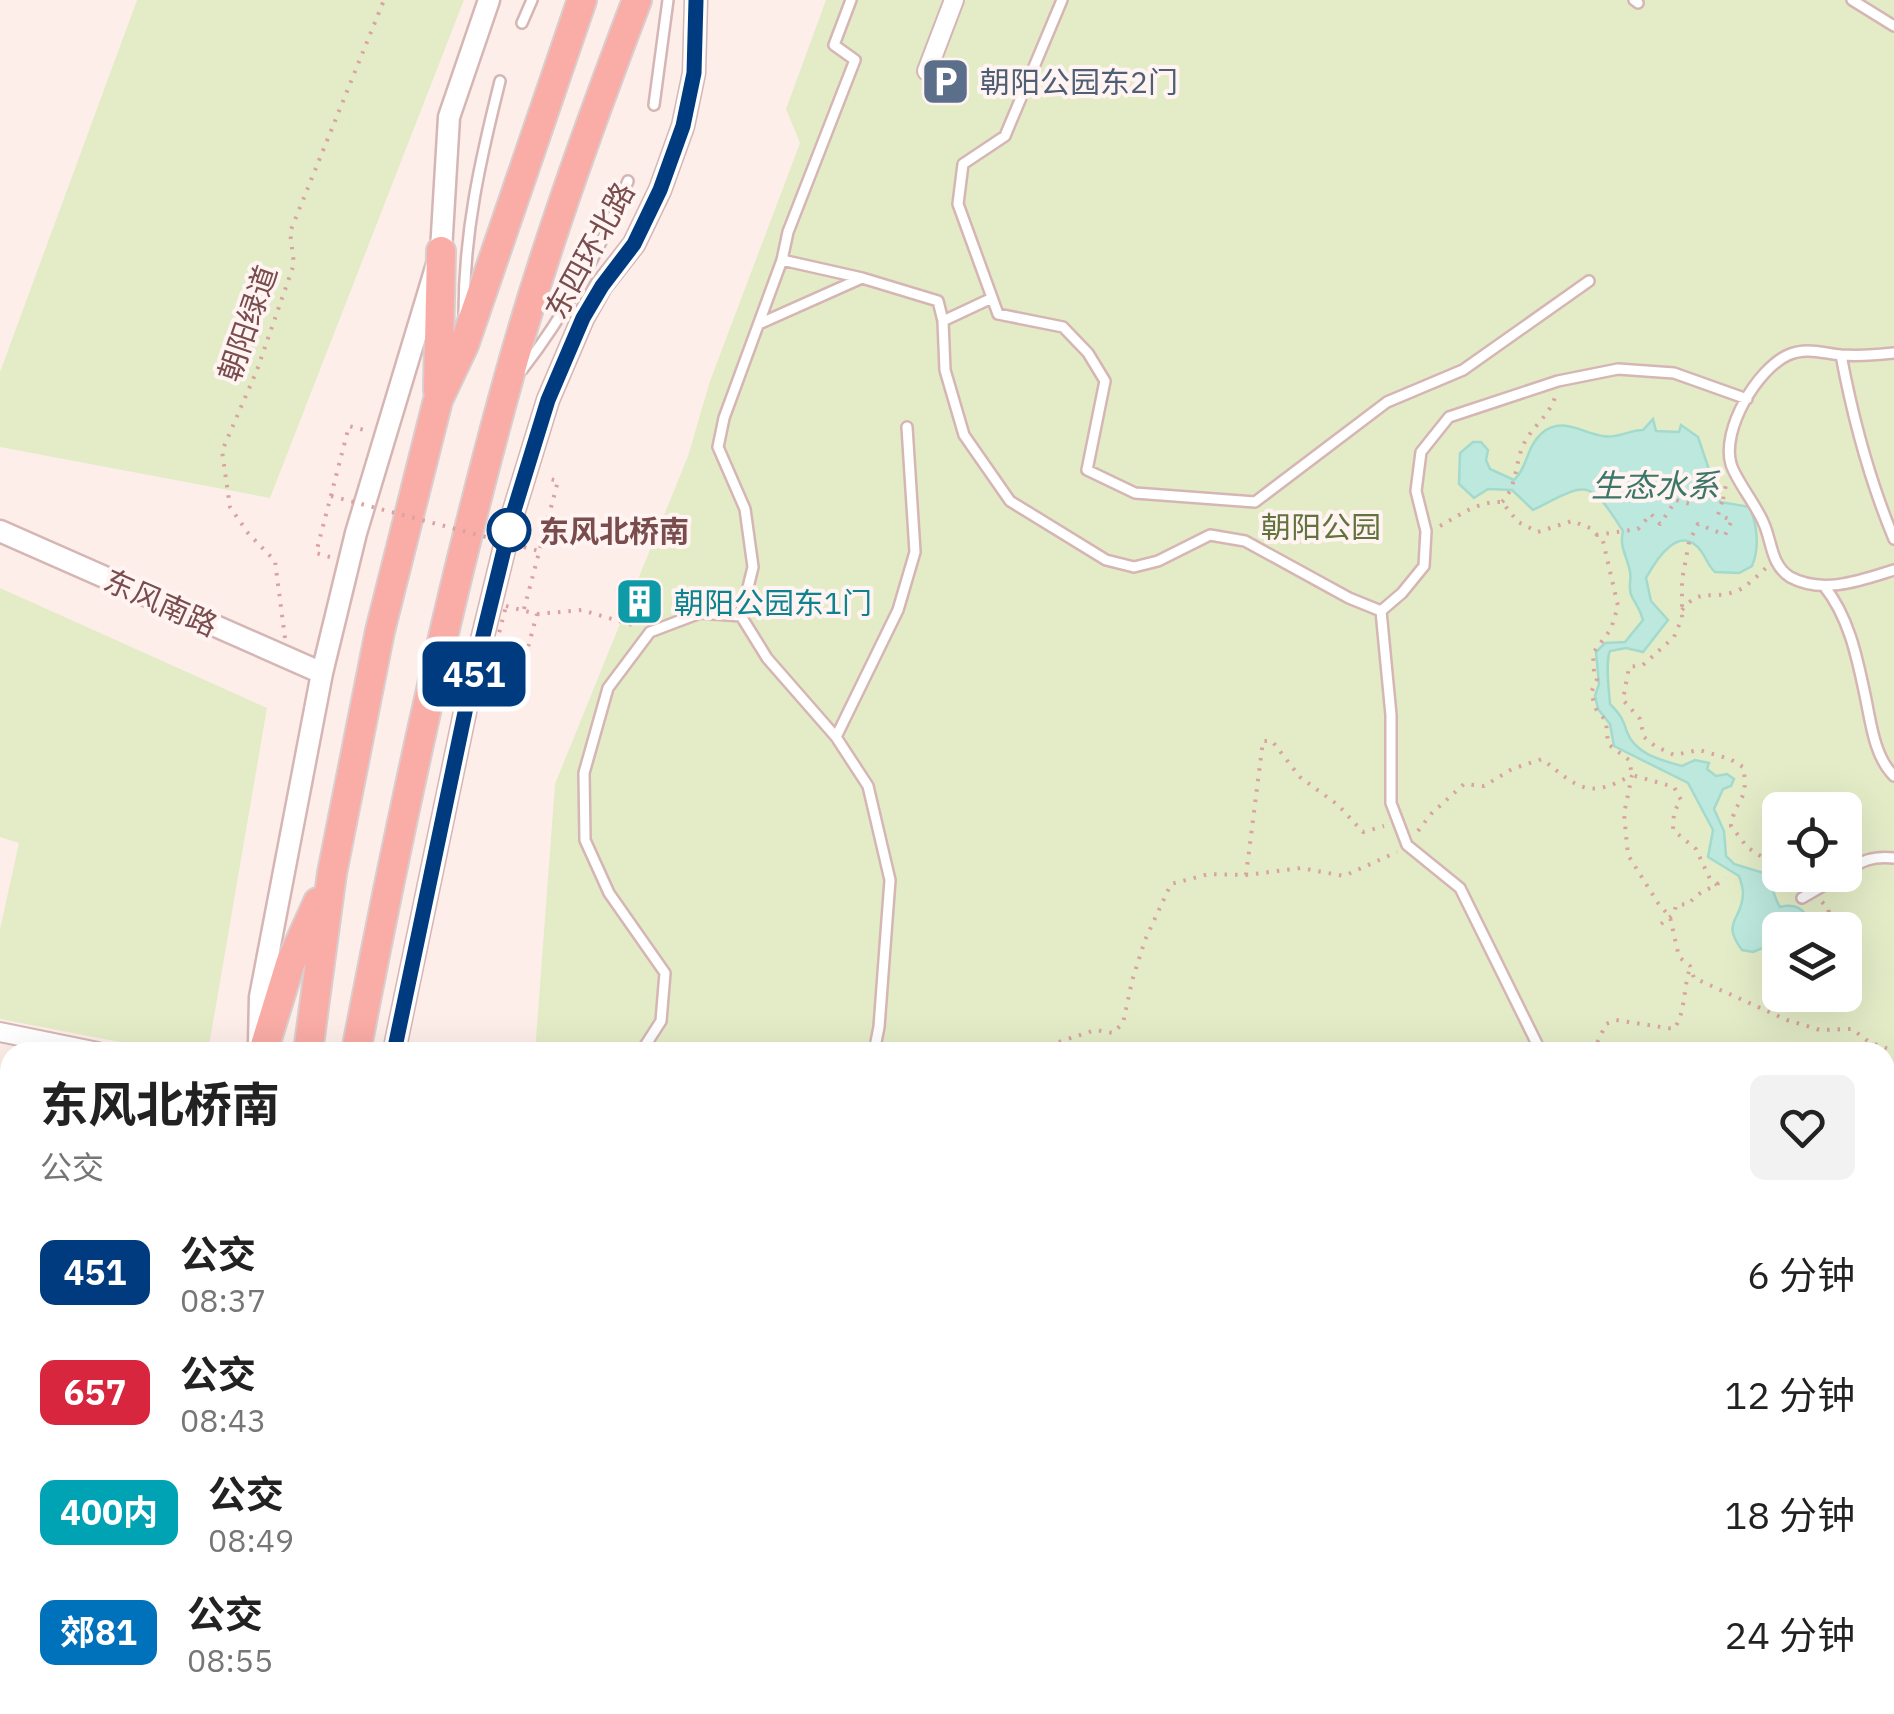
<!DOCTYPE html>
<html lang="zh">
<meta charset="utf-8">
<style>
:root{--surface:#fff;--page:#f2f2f2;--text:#222;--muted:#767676}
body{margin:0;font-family:"IBM Plex Sans","Noto Sans SC",sans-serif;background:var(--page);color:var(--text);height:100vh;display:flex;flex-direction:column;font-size:38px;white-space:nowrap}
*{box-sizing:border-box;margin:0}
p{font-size:32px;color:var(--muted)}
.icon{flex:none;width:55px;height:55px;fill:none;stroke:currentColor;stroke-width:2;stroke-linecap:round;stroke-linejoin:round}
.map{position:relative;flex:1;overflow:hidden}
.panel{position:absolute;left:0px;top:1042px;width:1895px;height:672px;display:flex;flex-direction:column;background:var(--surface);border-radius:30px 30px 0 0;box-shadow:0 10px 40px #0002}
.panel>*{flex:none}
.badge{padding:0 20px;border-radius:15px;font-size:35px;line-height:65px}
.tools{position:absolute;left:1762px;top:792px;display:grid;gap:20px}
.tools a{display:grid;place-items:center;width:100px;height:100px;border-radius:15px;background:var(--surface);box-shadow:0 10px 40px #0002;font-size:50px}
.map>.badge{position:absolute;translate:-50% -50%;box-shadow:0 0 0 5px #fff}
.round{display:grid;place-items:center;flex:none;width:105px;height:105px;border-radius:15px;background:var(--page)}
.headline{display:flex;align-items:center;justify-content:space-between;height:170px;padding:0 40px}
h1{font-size:48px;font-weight:700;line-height:75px}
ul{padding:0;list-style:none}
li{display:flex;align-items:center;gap:30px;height:120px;padding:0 40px}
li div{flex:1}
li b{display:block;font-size:38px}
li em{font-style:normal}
li .badge{min-width:110px;font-weight:700;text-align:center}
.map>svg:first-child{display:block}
.green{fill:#e4ecc7;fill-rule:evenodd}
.water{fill:#bde8dd;stroke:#a3dacd;stroke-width:2.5}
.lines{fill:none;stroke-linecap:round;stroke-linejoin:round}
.service-casing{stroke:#d5b6b4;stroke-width:14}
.pedestrian-casing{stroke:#d5b6b4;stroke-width:18}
.minor-casing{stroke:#d5b6b4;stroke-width:22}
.tertiary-casing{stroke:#d5b6b4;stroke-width:25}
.trunk-casing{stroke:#d9cdcd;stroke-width:32}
.path{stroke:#d9a3a3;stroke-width:4;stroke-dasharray:2.5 8;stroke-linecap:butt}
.service{stroke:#fff;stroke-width:9}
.pedestrian{stroke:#fff;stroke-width:12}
.minor{stroke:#fff;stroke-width:18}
.tertiary{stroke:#fff;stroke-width:20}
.trunk{stroke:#faaca6;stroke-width:28}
.path-bridge{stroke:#d9a3a3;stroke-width:4;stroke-dasharray:2.5 8;stroke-linecap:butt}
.line-casing{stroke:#fff;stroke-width:22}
.line{stroke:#003b80;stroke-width:15}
.stop-dot{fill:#fff;stroke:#003b80;stroke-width:5}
.labels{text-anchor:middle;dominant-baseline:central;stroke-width:8;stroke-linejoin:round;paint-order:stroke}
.service-label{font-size:30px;fill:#4e5e75;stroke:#fff4f1;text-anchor:start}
.street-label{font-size:30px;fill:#794c4d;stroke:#fff4f1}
.park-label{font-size:30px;fill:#62733e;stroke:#fff4f1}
.stop-label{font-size:30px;font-weight:bold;fill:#794c4d;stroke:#fff4f1;text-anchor:start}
.culture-label{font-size:30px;fill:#0d838f;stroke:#fff4f1;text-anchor:start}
.water-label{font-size:32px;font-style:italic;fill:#3c7669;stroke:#fff4f1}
</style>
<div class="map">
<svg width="1894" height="1714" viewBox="0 0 1894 1714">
<rect width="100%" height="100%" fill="#fdeeea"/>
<path class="green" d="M137,0H464L270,498L0,447V372Z
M826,0H1894V1714H488V1705H1885V1052H535L555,784L688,456L710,381L800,143L786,109ZM1780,810H1845V875H1780ZM1780,930H1845V995H1780Z
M0,588L267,708L208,1052H172L0,1019V929L19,843L0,837Z"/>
<path class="water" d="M1653,419L1656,431L1679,432L1681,425L1698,437L1720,502L1750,507C1757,526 1760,547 1752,566L1739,573L1715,572C1708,566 1707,559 1701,551C1680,523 1657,558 1646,578L1651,601L1668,620L1643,652L1626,648L1610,651C1605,662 1609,690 1610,704C1620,714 1623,719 1627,732C1635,754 1661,760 1682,766L1695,760L1709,763L1707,769L1716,776L1727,774L1734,779L1731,786L1723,789L1714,809L1724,831L1726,856L1734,864L1767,874C1773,886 1773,896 1780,907C1797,903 1803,909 1812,923L1809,930H1780V941L1753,952L1742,950C1720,921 1743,920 1743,893C1743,887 1741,882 1739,876L1708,857L1713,830L1688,783L1614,746L1610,724L1598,709L1595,696L1599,684L1596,652L1605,643L1625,642L1643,620C1640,609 1637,606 1632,597C1627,588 1632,580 1630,572C1627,555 1619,548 1623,531C1588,476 1587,483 1533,510L1512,490L1488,489L1474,498L1459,484L1460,453L1473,442H1481L1488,450L1486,460L1490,469L1514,480C1528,467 1526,447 1542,433C1562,416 1582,433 1603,436C1617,439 1629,430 1643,430Z
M1885,1232H1894V1306H1885Z
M732,1705H884L865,1714H713Z"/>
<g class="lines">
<defs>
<path id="service" d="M851,0L834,45L855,60L788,232L782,260L724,418L718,447L745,509L753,567L741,616L767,658L836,737L868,786L890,880L879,1027L874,1052
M1062,0L1005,136L963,164L958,204L998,314L1063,327L1088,353L1105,381L1087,470L1135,493L1255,502L1387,402L1463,370L1589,281
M1634,0L1638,3
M1852,0L1894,26
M522,23L532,0
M654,105L668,0
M782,260L862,278L938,301L943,321L945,370L964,435L1010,501L1106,560L1134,567L1158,561L1210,535L1245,541L1349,598L1381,611L1391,715V803L1407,845L1460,888L1541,1052
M464,314C464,232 480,161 500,81
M943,321L992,298
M759,324L862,278
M1894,353C1876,355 1858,356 1841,355C1822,353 1806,347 1788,355C1757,369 1721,430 1731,464C1735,479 1757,506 1764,524C1772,542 1771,565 1790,577C1823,595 1862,580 1894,570
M1841,355C1853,419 1869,479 1894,539
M522,370C565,315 602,247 628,181
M1824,586C1849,617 1857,657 1865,695C1871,723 1874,756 1894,776
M1381,611L1402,593L1424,566L1426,531L1416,491L1421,452L1449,417L1558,381L1618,369L1674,373L1747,399
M836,737L898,610L915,552L907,427
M1845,873C1861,860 1873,856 1894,858
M1802,898L1842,875
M641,1052L661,1021L665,973L609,893L585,840L584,773L608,688L650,632L700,613L741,616
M1885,1201L1894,1199
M1885,1507L1894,1504
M979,1705L980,1714
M917,1714L939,1705"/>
<path id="pedestrian" d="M1756,1705L1779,1714
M1833,1705L1851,1714
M1871,1705L1888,1714
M1500,1714L1525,1705
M1569,1714H1571"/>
<path id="minor" d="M927,71L954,0
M0,1032L98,1052
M0,1209L10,1211"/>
<path id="tertiary" d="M0,531L322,673
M259,1043L260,997L322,673L356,533L441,251L449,117L489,0
M394,1052L469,693L512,517L548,400L583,318L601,286L634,244L660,190L683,126L694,73L696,0
M213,1705V1714
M351,1714V1705"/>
<path id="trunk" d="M438,390L441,251
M263,1052L290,964L318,902
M308,1052L332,873L380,631L438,400L464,345L582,0
M356,1052C398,832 445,611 504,395C540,261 588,129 637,0
M257,1714V1705
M307,1714V1705"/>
</defs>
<use href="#service" class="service-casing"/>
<use href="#pedestrian" class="pedestrian-casing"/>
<use href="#minor" class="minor-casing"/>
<use href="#tertiary" class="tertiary-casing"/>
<use href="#trunk" class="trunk-casing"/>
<path class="path" d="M1723,499L1726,485
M1502,502C1516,488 1515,467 1522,448C1530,427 1552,415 1556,393
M1440,526C1460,515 1478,501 1502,502L1518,522L1538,532L1572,521L1590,528L1603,541L1618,606L1611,629L1593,653L1594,672L1597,679L1591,693L1596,709L1606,721L1608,744L1629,760L1632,775L1674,787L1681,800L1674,812L1673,830L1696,849L1710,879L1717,885
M1689,542L1682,580V618L1674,637L1643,665L1629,667L1623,700L1640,719L1644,737L1655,746L1674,755L1699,750L1730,759L1743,767C1750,802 1735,798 1731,826L1747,847L1780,869
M330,557L316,553L349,426L368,431
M506,606L537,614L517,688L487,680Z
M524,609L558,481L546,478
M1682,610C1700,587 1711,600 1734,592C1745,589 1758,575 1767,567
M537,614L582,610L639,627
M285,638L275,561L248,533L230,507L222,451L257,370L294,264L290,232L384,0
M1632,775L1624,814L1628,855L1658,903L1670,917L1679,957L1690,966L1694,978L1787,1020L1820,1030L1852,1029L1869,1042L1894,1051
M1418,831L1431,814L1464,784L1484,786L1512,769L1542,759C1579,788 1587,800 1632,775
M1246,875L1263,741H1272L1300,777L1338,805L1363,832L1384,826
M1786,875L1794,886
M1822,902L1828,908L1832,930
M1661,924L1674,914L1676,905L1689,904C1700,888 1713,891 1725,877
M1029,1052L1095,1030L1113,1033L1123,1023L1132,981L1145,940L1171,884L1209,874L1246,875L1301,868L1344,876L1397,852
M1593,1052L1606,1024L1616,1020L1674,1029C1686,1011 1683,989 1690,968
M1885,1326L1894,1325
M172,1705L176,1714"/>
<use href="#service" class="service"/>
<use href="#pedestrian" class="pedestrian"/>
<use href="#minor" class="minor"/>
<use href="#tertiary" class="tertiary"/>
<use href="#trunk" class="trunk"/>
<path class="path-bridge" d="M331,496L539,551
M1596,535L1638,529L1651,514L1660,524L1676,500L1690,504L1693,490L1723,499L1718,515L1732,520L1725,535L1698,524L1689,542"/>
</g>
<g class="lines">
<defs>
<path id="line" d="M394,1052L469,693L512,517L548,400L583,318L602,286L634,244L660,190L683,126L694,73L696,0"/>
</defs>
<use href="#line" class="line-casing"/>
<use href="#line" class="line"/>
</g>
<defs>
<symbol id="parking-square" viewBox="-11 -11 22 22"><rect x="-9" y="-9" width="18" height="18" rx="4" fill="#5c6f8a" stroke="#fff4f1"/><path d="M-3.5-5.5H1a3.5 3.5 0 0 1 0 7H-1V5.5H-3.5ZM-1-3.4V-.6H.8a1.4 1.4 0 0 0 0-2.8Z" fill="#fff"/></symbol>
<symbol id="building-square" viewBox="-11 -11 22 22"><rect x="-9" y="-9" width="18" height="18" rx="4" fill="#0f9aa8" stroke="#fff4f1"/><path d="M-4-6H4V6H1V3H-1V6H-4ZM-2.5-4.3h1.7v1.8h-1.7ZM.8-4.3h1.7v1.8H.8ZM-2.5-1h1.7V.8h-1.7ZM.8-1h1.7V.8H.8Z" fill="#fff"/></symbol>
</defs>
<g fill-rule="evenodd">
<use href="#parking-square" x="918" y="54" width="55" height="55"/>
<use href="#building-square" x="612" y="574" width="55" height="55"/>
</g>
<circle class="stop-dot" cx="509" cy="530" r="20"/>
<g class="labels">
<g class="service-label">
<text x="980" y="81">朝阳公园东2门</text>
</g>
<g class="street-label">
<text transform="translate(589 250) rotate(-61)">东四环北路</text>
<text transform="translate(247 323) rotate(-71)">朝阳绿道</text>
<text transform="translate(161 602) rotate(24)">东风南路</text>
</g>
<g class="park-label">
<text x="1321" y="526">朝阳公园</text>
</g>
<g class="stop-label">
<text x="539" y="530">东风北桥南</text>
</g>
<g class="culture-label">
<text x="674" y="602">朝阳公园东1门</text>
</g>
<g class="water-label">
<text x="1655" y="485">生态水系</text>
</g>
</g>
</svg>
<div class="tools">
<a><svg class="icon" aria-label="locate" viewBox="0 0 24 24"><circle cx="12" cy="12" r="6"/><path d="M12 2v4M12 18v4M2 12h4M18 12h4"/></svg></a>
<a><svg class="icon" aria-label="layers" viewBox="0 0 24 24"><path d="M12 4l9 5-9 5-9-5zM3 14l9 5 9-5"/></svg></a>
</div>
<b class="badge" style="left:474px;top:674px;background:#003b80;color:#fff">451</b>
<section class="panel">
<div class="headline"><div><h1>东风北桥南</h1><p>公交</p></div><a class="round"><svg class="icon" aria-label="heart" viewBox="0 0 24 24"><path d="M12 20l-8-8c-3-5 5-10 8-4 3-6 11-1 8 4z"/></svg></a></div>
<ul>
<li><span class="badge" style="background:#003b80;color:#fff">451</span><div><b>公交</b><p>08:37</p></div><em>6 分钟</em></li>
<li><span class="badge" style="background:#d7263d;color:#fff">657</span><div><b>公交</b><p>08:43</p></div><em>12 分钟</em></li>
<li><span class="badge" style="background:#00a3b4;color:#fff">400内</span><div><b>公交</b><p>08:49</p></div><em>18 分钟</em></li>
<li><span class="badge" style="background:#0072bc;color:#fff">郊81</span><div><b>公交</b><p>08:55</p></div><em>24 分钟</em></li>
</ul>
</section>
</div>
